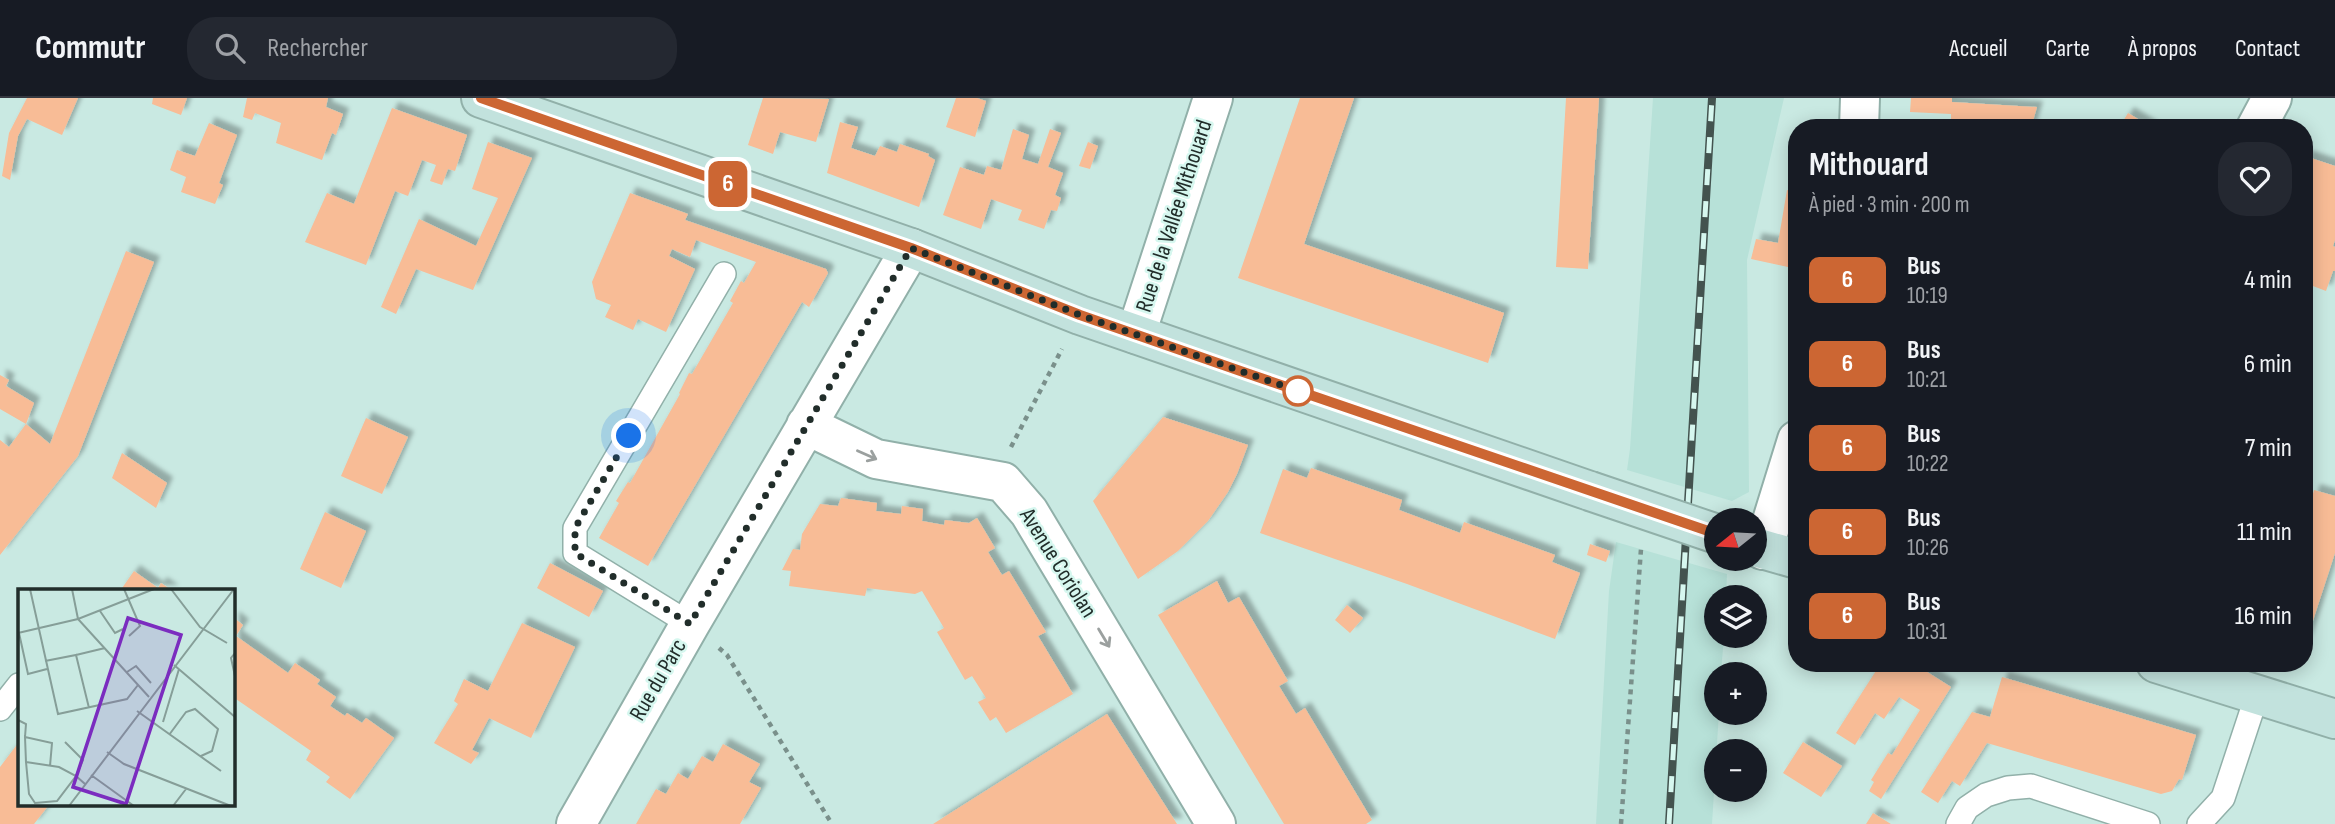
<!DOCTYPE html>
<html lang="fr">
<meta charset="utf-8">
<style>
:root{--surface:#171b24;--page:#242831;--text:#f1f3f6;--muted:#9ea1a6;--line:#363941}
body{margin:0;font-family:"Sofia Sans Condensed",sans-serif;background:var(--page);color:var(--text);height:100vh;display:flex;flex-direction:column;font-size:26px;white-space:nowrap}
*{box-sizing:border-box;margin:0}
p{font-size:23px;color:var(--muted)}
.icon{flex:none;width:38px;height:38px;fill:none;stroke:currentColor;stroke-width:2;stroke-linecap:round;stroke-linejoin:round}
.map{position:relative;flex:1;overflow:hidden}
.drawer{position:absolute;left:1788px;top:21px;width:525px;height:553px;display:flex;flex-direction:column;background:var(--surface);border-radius:28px;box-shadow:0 4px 18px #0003}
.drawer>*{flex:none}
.badge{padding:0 14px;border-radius:10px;font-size:24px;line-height:46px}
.needle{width:46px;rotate:252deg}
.controls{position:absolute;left:1704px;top:410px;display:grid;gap:14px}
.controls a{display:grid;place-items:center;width:63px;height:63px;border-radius:50%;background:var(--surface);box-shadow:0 4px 18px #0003;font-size:35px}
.you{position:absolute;width:35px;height:35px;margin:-18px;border:5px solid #fff;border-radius:50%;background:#1a73e8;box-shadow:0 0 0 10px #1a73e833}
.map>.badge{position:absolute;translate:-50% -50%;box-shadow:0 0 0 4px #fff}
.round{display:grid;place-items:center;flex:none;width:74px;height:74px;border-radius:28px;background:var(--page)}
.head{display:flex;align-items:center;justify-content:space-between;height:119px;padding:0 21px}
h1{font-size:33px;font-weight:700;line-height:52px}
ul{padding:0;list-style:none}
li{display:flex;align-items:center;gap:21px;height:84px;padding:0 21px}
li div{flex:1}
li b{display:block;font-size:26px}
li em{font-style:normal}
li .badge{min-width:77px;font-weight:700;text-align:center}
header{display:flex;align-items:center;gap:42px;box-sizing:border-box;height:98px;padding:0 35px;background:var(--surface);border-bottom:2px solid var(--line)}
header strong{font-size:33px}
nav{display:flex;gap:38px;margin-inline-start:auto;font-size:24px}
.search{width:490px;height:63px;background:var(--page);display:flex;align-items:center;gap:18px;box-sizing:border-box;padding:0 24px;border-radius:28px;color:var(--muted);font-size:26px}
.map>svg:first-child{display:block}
.built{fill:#b7e1d8}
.building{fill:#f8bc96;filter:url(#shadow)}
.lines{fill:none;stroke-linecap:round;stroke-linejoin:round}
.lane-casing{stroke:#91b0a9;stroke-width:26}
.street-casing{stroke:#91b0a9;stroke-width:42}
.secondary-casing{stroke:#91b0a9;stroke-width:42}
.path{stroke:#7a908b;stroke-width:4.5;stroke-dasharray:5 5;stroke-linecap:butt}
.lane{stroke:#fff;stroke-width:23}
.street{stroke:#fff;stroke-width:38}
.secondary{stroke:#c2e2dd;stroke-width:38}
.rail-casing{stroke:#43534f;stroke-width:8}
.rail{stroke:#d6f7ef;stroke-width:5;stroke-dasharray:16;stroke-linecap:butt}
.secondary-bridge-casing{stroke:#91b0a9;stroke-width:42;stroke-linecap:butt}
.secondary-bridge{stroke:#c2e2dd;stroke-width:38}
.oneway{stroke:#9ba09f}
.line-casing{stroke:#fff;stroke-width:16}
.line{stroke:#c63;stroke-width:10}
.walk{stroke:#212d2a;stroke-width:7;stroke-dasharray:0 12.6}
.stop-dot{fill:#fff;stroke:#c63;stroke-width:3.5}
.labels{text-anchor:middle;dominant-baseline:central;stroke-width:5;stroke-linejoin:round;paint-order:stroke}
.street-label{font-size:23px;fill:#212d2a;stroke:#d6f7ef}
.inset-road{fill:none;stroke:#869e98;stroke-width:2}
.view{fill:#7b2cbf;fill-opacity:0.15;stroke:#7b2cbf;stroke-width:3.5}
.inset-edge{fill:none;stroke:#212d2a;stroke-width:3.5}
</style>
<header>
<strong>Commutr</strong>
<div class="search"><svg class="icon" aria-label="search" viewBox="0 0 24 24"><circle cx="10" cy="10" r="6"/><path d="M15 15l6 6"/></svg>Rechercher</div>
<nav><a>Accueil</a><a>Carte</a><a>À propos</a><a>Contact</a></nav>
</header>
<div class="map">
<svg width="2335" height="726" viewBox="0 0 2335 726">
<defs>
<filter id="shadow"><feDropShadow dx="6" dy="-6" stdDeviation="2" flood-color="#0004"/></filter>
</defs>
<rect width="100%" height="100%" fill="#c9e9e2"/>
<path class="built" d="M1653,0H1784L1747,162L1749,394L1732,403L1627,372L1630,351Z
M1616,444L1727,476L1726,499H1717V537H1724L1721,576H1717V614H1719L1712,726H1596L1609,493Z"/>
<path class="building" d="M27,0H78L62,37L27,21L18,38L10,82L2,78L9,35Z
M153,0H187L181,17L152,6Z
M247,0H328L326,9L343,16L336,37L332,35L322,62L276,45L281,25L255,15L252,22L243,19Z
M763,0L829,1L816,44L780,34L773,56L748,47Z
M956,0H977L986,3L975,39L946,29Z
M1300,0H1354L1304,146L1504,215L1488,265L1238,180Z
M1566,0H1599L1588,171L1556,169Z
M1911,0H1952V4L2037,9L2031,30H1951V16L1910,14Z
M392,10L467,37L455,73L448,71L442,87L430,83L436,67L422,62L408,98L395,93L366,167L305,144L327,95L354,106Z
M2128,15L2153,30H2119Z
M840,24L858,29L851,50L875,58L880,48L897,54L900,46L929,56L928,58L935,62L919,109L827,75Z
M209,25L237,37L219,85L223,87L215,106L181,94L186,79L170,72L177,52L195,58Z
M1013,31L1029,37L1022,61L1038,66L1050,31L1061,35L1048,69L1063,75L1055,97L1061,100L1057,113L1051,112L1044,131L1018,122L1022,112L991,101L981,131L943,117L960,69L984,77L987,68L1001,72Z
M488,44L532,60L473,192L416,171L396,216L381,209L419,121L476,148L498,100L472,91Z
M1088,44L1098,48L1090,71L1079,68Z
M2305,58L2335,68V142L2333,148L2335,149V173H2333L2326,193L2305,185Z
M1787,92L1797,94V171L1751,161L1756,141L1778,145Z
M630,95L688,116L685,122L826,171L828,175L809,209L802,204L648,468L599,440L619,405L616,403L628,384L630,385L680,296L679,295L689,275L692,276L733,205L730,203L741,183L744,185L756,164L696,142L690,159L672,151L669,158L695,171L666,234L638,221L633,232L605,219L611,207L596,201L592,184Z
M126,153L154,164L78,358L0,457V342L9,349L26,326L50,346Z
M0,277L9,282L6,288L34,305L26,326L0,311Z
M1163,319L1248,347L1237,376L1228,394L1208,423L1178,453L1138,481L1093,403Z
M366,320L408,339L382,396L341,378Z
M122,355L167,385L156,410L112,380Z
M1311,370L1402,402L1399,412L1460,435L1464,424L1555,457L1552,464L1580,475L1555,541L1407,486L1260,435L1283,371L1307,380Z
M2314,392L2335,398V455L2305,547V413L2308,414Z
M841,400L877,405L876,413L901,416L902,408L923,411L922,423L944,427L945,422L969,425L977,420L995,450L988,454L1002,477L1009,473L1046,534L1038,538L1073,596L1006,635L996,619L990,623L978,604L986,600L972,578L965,582L937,534L944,530L922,493L915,496L867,490L865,498L789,488L791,473L782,472L793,451L800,452L802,436L820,406L838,408Z
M325,414L366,433L341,490L300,471Z
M1590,446L1610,453L1606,464L1587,457Z
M550,465L603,493L589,519L537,490Z
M134,473L158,490L161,485L173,493H120Z
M1217,483L1228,505L1239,499L1288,583L1279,588L1296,616L1305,610L1372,722L1366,726H1284L1158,517Z
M1347,507L1363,520L1350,535L1335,522Z
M233,519L243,527L236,538L288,575L295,565L320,582L317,586L336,599L330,608L345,618L347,615L362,625L366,620L394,640L350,701L326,684L330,679L306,662L311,653L233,599Z
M522,525L575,549L531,640L489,620L472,652L479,655L471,666L434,645L458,606L454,603L464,581L488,593Z
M1881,565H1913L1951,589L1881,701L1869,693L1874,684L1871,682L1888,655L1892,657L1920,612L1899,599L1884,621L1875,615L1855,647L1836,635Z
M2002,579L2196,637L2182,682L2179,681L2172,693L2161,696L1987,645L1960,688L1952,683L1938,705L1921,694L1972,614L1990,619Z
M1107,616L1177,726H933Z
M19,644V707H49L34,726H0V669Z
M1803,644L1842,668L1821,699L1783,675Z
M723,646L760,666L749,684L761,690L740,726H636L656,691L666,696L678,675L688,681L702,658L713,664Z
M1873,715L1891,726H1866Z"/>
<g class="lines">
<defs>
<path id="lane" d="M690,526L575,455V430L724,176
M0,611L19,587
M1958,726L1967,710L1986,697L2008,690L2031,688L2148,726
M2199,726L2223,700L2257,597"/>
<path id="street" d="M1859,30L1860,0
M2256,30L2272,0
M1136,236L1213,0
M806,327L876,361L1003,384L1029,414L1216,726
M1763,452L1797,342
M576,726L690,526L911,150"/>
<path id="secondary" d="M481,0L911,150L1080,217L1590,393
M1755,449L1797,461
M2156,565L2335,621"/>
</defs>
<use href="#lane" class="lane-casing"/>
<use href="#street" class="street-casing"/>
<use href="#secondary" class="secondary-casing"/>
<path class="path" d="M1011,349L1062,251
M719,550L727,557L832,726
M1621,726L1641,451"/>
<use href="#lane" class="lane"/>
<use href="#street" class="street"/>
<use href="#secondary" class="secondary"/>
<defs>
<path id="rail" d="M1669,726L1712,0"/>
</defs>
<use href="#rail" class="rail-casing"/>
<use href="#rail" class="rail"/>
<defs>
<path id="secondary-bridge" d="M1590,393L1717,436"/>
</defs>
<use href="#secondary-bridge" class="secondary-bridge-casing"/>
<use href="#secondary-bridge" class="secondary-bridge"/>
</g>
<defs><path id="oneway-shaft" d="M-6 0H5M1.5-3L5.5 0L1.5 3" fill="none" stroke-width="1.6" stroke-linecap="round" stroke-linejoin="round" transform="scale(1.75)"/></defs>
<g class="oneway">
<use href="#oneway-shaft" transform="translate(867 357) rotate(24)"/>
<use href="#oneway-shaft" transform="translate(1104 540) rotate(59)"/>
</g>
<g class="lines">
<defs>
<path id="line" d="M481,0L911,150L1080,217L1249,276L1717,436"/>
</defs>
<use href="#line" class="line-casing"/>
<use href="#line" class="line"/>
<path class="walk" d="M629,338L575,430V455L690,526L911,150L1080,217L1298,293"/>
</g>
<circle class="stop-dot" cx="1298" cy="293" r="14"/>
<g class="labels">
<g class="street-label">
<text transform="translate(1174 118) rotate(-72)">Rue de la Vallée Mithouard</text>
<text transform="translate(1058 465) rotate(58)">Avenue Coriolan</text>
<text transform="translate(658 582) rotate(-60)">Rue du Parc</text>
</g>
</g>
<g transform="translate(18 491)">
<rect width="217" height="217" fill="#c9e9e2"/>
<path class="inset-road" d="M12,0L40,125L109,110L120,96M54,0L60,30L131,108M106,0L122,37L111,47M153,0L182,38L209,54M82,22L97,44L105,40M0,44L60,30L136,0M1,44L10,85L29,80M217,64L213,69L217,87M58,66L87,59M27,72L58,66L71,119M156,76L217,128M109,83L118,77L133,94M119,122L203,182M0,131L8,135L7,148M145,133L161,80M151,146L168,123L177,120L200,140L194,162L183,167M47,153L65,171L58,187L67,195M89,163L106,175L213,217M8,173L41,178L58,187L39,212L17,214L11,205ZM8,173L7,148L34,154L32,177M73,186L116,217M51,217L216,0M155,217L168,200"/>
<path class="view" d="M110,29L163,46L108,215L55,198Z"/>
<rect width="217" height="217" class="inset-edge"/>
</g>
</svg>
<div class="controls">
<a><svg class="needle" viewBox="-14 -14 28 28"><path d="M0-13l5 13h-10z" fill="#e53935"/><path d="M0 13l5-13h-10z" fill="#9ea1a6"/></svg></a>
<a><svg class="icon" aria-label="layers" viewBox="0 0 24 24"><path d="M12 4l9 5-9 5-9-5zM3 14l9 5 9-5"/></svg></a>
<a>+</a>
<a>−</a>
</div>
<div class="you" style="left:629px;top:338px"></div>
<b class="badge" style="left:728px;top:86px;background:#c63;color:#fff">6</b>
<section class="drawer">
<div class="head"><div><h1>Mithouard</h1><p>À pied · 3 min · 200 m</p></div><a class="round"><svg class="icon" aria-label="heart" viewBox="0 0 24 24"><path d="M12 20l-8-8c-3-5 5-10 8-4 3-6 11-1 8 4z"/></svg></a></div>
<ul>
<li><span class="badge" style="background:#c63;color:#fff">6</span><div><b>Bus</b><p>10:19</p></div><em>4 min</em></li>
<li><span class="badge" style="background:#c63;color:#fff">6</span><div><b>Bus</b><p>10:21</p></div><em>6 min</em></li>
<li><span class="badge" style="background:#c63;color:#fff">6</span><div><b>Bus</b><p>10:22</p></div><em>7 min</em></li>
<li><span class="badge" style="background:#c63;color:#fff">6</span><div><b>Bus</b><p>10:26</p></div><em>11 min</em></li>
<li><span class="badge" style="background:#c63;color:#fff">6</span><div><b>Bus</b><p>10:31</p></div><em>16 min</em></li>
</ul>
</section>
</div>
